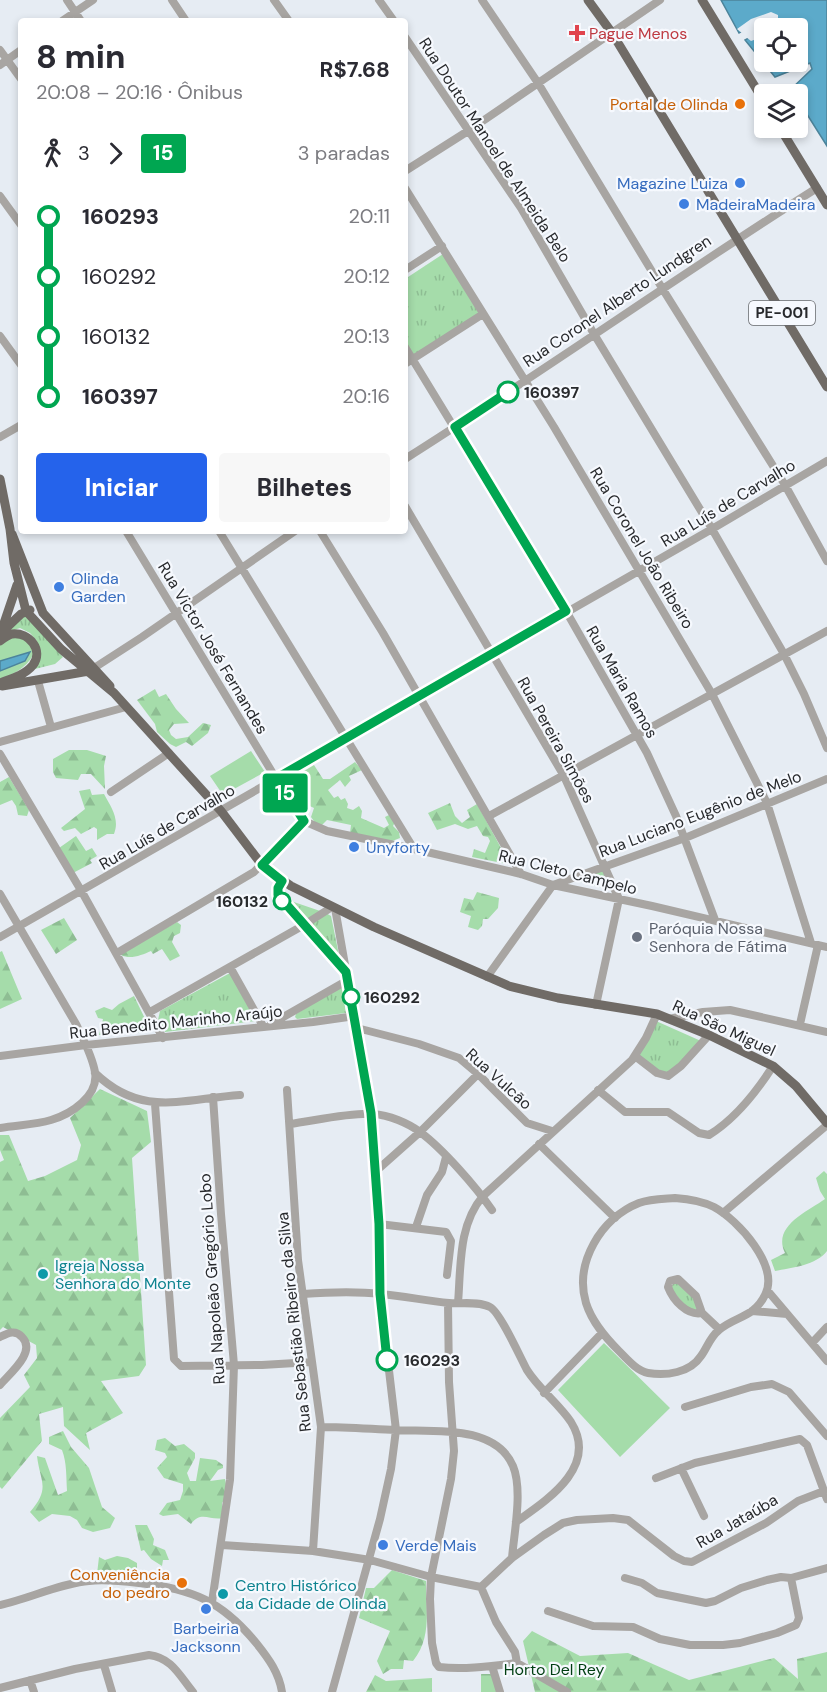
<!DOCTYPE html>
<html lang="pt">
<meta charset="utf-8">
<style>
:root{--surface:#fff;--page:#f7f7f7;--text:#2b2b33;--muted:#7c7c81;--accent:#2563eb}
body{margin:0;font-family:"DM Sans",sans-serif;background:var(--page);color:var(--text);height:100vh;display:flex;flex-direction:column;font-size:22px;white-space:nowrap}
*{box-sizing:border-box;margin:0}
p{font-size:20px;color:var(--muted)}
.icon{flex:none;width:33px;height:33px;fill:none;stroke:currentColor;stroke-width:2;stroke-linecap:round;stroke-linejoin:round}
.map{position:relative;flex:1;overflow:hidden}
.side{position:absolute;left:18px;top:18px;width:390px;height:516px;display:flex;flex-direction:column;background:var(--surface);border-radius:6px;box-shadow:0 3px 9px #0003}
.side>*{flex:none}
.badge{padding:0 12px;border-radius:4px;font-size:21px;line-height:39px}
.buttons{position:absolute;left:754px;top:18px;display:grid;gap:12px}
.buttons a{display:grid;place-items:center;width:54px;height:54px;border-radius:6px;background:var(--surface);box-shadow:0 3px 9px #0003;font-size:30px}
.map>.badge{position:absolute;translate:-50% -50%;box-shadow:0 0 0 3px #fff}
.legs{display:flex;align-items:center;gap:9px;height:66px;padding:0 18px;font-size:20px}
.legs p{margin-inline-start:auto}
.summary{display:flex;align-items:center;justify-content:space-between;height:102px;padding:0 18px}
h1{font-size:33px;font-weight:800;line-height:45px}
.action{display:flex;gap:12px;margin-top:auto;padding:12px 18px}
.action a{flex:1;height:69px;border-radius:6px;background:var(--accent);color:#fff;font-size:24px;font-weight:800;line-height:69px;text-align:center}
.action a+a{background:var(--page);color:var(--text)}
ul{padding:0 18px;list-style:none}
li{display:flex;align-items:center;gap:21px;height:60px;font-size:22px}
li i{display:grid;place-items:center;width:9px;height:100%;margin:0 8px;background:currentColor}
li i::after{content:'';width:15px;height:15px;margin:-8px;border:4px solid;border-radius:50%;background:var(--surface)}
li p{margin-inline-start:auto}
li:first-child i{background:linear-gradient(#0000 50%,currentColor 0)}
li:last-child i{background:linear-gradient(currentColor 50%,#0000 0)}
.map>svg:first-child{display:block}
.grass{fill:#a5dcaa}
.forest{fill:url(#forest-firs)}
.park{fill:url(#park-tufts)}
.water{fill:#5caaca;stroke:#4c849b;stroke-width:1.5}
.pier{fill:#e6ecf3}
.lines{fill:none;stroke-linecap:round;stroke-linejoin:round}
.minor{stroke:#a8a5a2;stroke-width:8}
.major{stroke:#706b66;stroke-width:9}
.line-1-casing{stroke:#fff;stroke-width:14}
.line-1{stroke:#00a651;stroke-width:9}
.health-dot{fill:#e0444e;stroke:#f6f9fe;stroke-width:2}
.food-dot{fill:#e8710a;stroke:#f6f9fe;stroke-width:2}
.shop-dot{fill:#3f7fe0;stroke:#f6f9fe;stroke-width:2}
.stop-1-dot{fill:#fff;stroke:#00a651;stroke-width:3}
.worship-dot{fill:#6b7280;stroke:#f6f9fe;stroke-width:2}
.culture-dot{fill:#0f9aa8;stroke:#f6f9fe;stroke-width:2}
.labels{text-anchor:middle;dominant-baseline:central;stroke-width:4.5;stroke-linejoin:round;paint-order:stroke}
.shield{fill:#f6f9fe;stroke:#66686c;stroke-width:1.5}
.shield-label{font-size:15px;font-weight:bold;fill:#282a2d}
.health-label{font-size:16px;fill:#be3a42;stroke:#f6f9fe;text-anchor:start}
.food-label{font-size:16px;fill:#c56008;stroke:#f6f9fe;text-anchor:end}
.street-label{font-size:16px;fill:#282a2d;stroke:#f6f9fe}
.shop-label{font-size:16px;fill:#366cbe;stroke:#f6f9fe;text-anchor:start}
.stop-label{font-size:16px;font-weight:bold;fill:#282a2d;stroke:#f6f9fe;text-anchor:start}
.worship-label{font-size:16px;fill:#5b616d;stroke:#f6f9fe;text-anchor:start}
.culture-label{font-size:16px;fill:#0d838f;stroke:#f6f9fe;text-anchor:start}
.park-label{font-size:16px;fill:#003f12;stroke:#f6f9fe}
</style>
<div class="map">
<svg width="827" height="1692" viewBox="0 0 827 1692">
<defs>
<pattern id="forest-firs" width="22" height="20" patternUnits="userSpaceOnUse" patternTransform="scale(1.5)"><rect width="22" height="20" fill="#a5dcaa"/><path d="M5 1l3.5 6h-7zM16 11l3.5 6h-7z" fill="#8ebd93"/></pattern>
<pattern id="park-tufts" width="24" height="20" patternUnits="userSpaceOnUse" patternTransform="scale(1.5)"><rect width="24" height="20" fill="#a5dcaa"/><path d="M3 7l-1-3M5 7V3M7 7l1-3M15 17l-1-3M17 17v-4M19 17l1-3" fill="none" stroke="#8ebd93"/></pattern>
</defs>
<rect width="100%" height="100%" fill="#e6ecf3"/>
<path class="grass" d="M9,637H18L28,640L34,652C29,667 13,674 0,680V645Z
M251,751L265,772L223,795L210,776Z
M605,869L614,891L570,879Z
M604,1343L670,1408L620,1457L558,1390Z"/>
<path class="forest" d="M155,689L159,697L166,694L176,709L189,723L174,724L169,730L171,735L176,739L188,737L203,723L211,725L208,733L192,746L186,742L176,747L170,744L157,732L155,724L137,700Z
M69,750H87L106,756L104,766L105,789L91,774H81L78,780L56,778L53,772V759Z
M355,762L362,770L349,776L351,780L345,787L340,780L328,790L334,798L338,796L341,800L345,798L348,804L347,808L353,810L359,806L362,811L361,818L384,828L389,825L385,817L389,815L395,822L393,826L399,832L400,838L387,843L350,833L351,825L327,820L319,828L311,817L314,808L299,801L288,781L314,765L323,779H330Z
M9,777L29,810L27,816L18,815L16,806L12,800L0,805V782Z
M90,789L92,795L104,794C111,807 120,819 114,834H107L97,840V829L94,827L81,834L75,828L64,831L61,828L85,809L79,791Z
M450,803L455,816L462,823L470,817L467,810L477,804L506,857L507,864L472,857L474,849L485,853L490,841L488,837L483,836L477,826L468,829L455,824L437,830L428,813Z
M76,836L86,851L92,848L97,856L90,860L92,863L73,873L59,848Z
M477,892L499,898L498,908L488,919H483L482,926L478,930L468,927L471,916L460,912L464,898L473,900Z
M64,918L77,940L56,954L41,930Z
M177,922L181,925L180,933L174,936L172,942L180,956L170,961L162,949L153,954L151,951C142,955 130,960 121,955V953Z
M2,951L22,999L0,1009V952Z
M134,996L150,1029L142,1032L99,1035L103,1019L98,1018L95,1011L104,1007L112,1010L119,1004Z
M100,1089L147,1111L151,1142L132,1158L146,1365L139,1376L101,1381L123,1413L86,1433L90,1450L64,1426L63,1407L39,1414L42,1441L2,1489L0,1487V1418L30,1387L24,1375L37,1358L36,1345L3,1327L0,1330V1162L4,1160L0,1150V1135H9L28,1181L45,1176L77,1160L81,1145L70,1118Z
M824,1171L827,1174V1251C817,1265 791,1268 775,1271L771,1260L785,1253C772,1226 807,1212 825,1199L820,1191L816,1178Z
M63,1431L71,1447L89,1468L102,1507L115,1518L110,1528L93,1532L82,1528L77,1520L70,1516L52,1514L39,1522L30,1512C51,1488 40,1482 37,1456L45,1458L58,1495L67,1491C66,1477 67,1463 62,1450L49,1444V1437Z
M165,1438L175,1446L184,1444L195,1453V1458L187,1473L190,1481H196L200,1458L216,1460L223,1465V1468L218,1470L210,1481L225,1479L228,1494L222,1503L223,1518C210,1521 201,1510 191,1524L178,1514L163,1516L159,1514L167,1503L180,1500L183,1491V1484L164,1478L157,1468L167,1457L165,1453L155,1450L157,1440Z
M135,1525H147L154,1539L153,1545L165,1550L169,1560H163L162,1566L151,1559L144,1550L141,1551Z
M117,1556L128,1558L137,1563V1568L142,1573L145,1582L106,1578L97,1574L99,1557L105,1560Z
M392,1570L426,1581C426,1609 432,1638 413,1661L404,1660L403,1669H391L383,1674L377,1661L390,1631L359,1618L366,1588H374Z
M532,1631L580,1656L628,1653L689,1680L774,1658L798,1679L797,1659L827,1652V1692H535L523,1641Z
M481,1674H498L500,1692H481Z
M375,1675L386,1681L432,1678V1692H366Z"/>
<path class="park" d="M443,254L479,313L405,363V279Z
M24,614L63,657L55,664L35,669L32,664L36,655L37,641L30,633L20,628L5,633Z
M288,900L326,913L331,916L340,960Z
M230,973L256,1021L165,1032L158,1020L160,1011Z
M342,986L346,1013L297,1019L295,1017L296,1014Z
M656,1021L701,1041L675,1070L666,1074L658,1071L638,1056Z
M675,1281L699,1303L697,1309L690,1311L670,1288Z"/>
<path class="water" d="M721,0H827V146L798,100V94H793L790,90L812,69L810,63L775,77L745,40L765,29V62H798V28H765L771,25L765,18L739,33Z
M30,652L25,661L0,671V661Z"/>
<path class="pier" d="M771,12L778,15V24L774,28H765V36L751,41L746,37L766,24L764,22L743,34L737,29L751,19Z"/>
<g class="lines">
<path class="minor" d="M67,0L81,21
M172,0L186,21
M274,0L289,21
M379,0L394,21
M482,0L538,83L662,288L785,485L827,561
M62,21L93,0
M405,37L521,208L594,334L712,529L784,654L804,694L827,748
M0,50L21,79
M0,65L21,50
M405,171L468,131L660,0
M405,188L554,427L712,694L767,803L811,943
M0,196L21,225
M405,270L442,246
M0,336L21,365
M405,347L566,611L647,753L676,816L715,920
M405,364L483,314
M0,437L21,425
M405,459C544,371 678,276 817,188
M405,506L564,776L619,899L596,1005
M126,531L289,800L304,821L327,831L414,849L521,874L553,885L652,906L827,947
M219,531L414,849
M320,531L383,633L521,874
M94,668L142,637L295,531
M38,681L51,727
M0,742L126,707
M0,754L82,892L163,1038
M111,792L169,753
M489,816L827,631
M282,881L278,888V895L345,971
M0,894L76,1024C83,1039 92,1055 95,1072C99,1096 71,1114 51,1120C35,1125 16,1125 0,1128
M0,937L712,529L827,461
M117,953L254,872L304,821
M230,967L263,1026
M487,977L553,885L685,838L827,779
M150,1012L304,925L332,907
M669,1019L703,1012L730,1010L827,1032
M271,1024L348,980
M800,1024L818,945
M357,1028L419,1044L459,1058L478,1074L527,1123L552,1131
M0,1056L86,1045L313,1022L355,1016
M635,1056L657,1073L668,1076L681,1066L709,1035
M95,1073C142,1118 182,1099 240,1095
M287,1090L298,1260L321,1427L313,1551
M598,1090L625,1112H668L699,1133L709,1135C735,1119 757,1091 773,1066
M155,1104L174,1359L181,1366L262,1365L312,1362
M290,1124C313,1121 352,1112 373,1114C389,1115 408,1123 420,1132C443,1149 476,1187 492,1210
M539,1144L615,1218
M375,1172L420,1132L478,1074
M675,1198C688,1199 702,1201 714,1207C738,1220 780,1266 765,1295C754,1318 735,1316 719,1330C710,1337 707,1348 701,1356C690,1373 666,1376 648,1373C637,1371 627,1359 619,1351C605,1337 592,1322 586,1303C574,1263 601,1218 639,1203C650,1199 663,1199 675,1198Z
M723,1213L827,1125
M379,1224L446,1232L451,1241L447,1275
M416,1227L427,1195L442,1172L446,1157
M767,1290L827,1361
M303,1294C329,1292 356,1291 381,1294C404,1296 427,1301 449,1303C462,1304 479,1301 490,1307C500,1312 520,1357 527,1370C539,1389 558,1403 571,1422C599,1467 547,1500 516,1522
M448,1303L449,1382L454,1451L451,1479L431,1577L430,1599L432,1643L436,1663L439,1667C465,1670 492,1666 517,1663
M458,1303C461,1267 458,1225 483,1196L632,1060L646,1038L657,1014
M752,1311L787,1314
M702,1313C687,1316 673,1300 668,1287L670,1281L678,1279L696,1296L702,1313L719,1329
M0,1337C8,1333 15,1329 22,1337C37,1352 9,1374 0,1385
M812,1343L827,1327
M544,1393L602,1333
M685,1407L751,1387L772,1384L789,1392L827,1436
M321,1427C346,1427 371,1429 395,1430C432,1432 495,1424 513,1466C523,1490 514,1533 512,1558
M681,1468L704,1516
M656,1478L695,1463L800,1439L807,1445L827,1499
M222,1545L313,1551L370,1560L431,1577L481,1587
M625,1578L642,1583L657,1593L706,1603L715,1601L741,1588L767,1580L781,1577L791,1578L827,1568
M481,1587L512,1558L544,1535L563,1523L577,1520L613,1518L628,1520L674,1556L684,1561L692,1562L766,1523L798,1501L824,1491
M481,1587L496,1622L515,1652L517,1663
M212,1602L230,1480L234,1365L221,1214L213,1097
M0,1605C28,1599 61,1583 89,1581C105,1579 122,1581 139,1583C193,1589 222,1601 257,1644C269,1659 279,1673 282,1692
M548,1611L593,1626L633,1627L660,1639L690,1645H723L740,1643L777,1633L796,1625L799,1618L791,1578
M517,1663L567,1692
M104,1665L112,1692
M492,1666L500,1692
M30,1680L34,1692
M0,1688L75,1669L149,1655C172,1658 179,1675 193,1692
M332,1692L380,1519L391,1469L396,1430L380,1294L379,1224L371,1113L335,908"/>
<path class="major" d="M588,0L612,33L827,387
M702,0L765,103
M780,128L827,205
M0,479L10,529L14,563L26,611L61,649L114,693L221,811L262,865L275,875L291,886L374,927L509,986L558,998L657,1014L709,1035L773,1066L796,1086L827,1123
M12,534L43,613L110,686
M3,631L21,614L30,610
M0,635L17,585
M0,641C4,638 8,635 12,634C29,632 44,650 33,665C25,675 11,679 0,683
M2,686L89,671"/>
</g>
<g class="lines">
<defs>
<path id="line-1" d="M387,1360L380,1294L379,1224L371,1113L346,972L278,895V888L282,881L262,865L304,821L277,778L566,611L455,427L508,392"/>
</defs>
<use href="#line-1" class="line-1-casing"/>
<use href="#line-1" class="line-1"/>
</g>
<path class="health-dot" d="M574 24h6v6h6v6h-6v6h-6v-6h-6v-6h6z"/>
<g class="food-dot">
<circle cx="740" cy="104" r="6"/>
<circle cx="182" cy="1583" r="6"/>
</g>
<g class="shop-dot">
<circle cx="740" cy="183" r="6"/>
<circle cx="684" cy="204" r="6"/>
<circle cx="59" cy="587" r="6"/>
<circle cx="354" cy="847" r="6"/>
<circle cx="383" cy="1545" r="6"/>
<circle cx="206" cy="1609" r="6"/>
</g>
<g class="stop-1-dot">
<circle cx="508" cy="392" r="10"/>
<circle cx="282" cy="901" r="8"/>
<circle cx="351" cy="997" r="8"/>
<circle cx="387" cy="1360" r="10"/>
</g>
<circle class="worship-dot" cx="637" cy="937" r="6"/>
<g class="culture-dot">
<circle cx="43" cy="1274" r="6"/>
<circle cx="223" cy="1594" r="6"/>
</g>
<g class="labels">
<rect class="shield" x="749" y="301" width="66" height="24" rx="4.5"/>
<g class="shield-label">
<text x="782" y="313">PE-001</text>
</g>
<g class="health-label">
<text x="589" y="33">Pague Menos</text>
</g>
<g class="food-label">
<text x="728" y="104">Portal de Olinda</text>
<text x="170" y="1574">Conveniência<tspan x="170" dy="18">do pedro</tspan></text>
</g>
<g class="street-label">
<text transform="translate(495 150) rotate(57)">Rua Doutor Manoel de Almeida Belo</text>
<text transform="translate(617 301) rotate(-34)">Rua Coronel Alberto Lundgren</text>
<text transform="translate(728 503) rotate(-31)">Rua Luís de Carvalho</text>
<text transform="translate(642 548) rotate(59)">Rua Coronel João Ribeiro</text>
<text transform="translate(213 648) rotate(59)">Rua Victor José Fernandes</text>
<text transform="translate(622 682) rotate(60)">Rua Maria Ramos</text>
<text transform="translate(556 740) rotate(61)">Rua Pereira Simões</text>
<text transform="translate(700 814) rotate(-21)">Rua Luciano Eugênio de Melo</text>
<text transform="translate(167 827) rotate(-30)">Rua Luís de Carvalho</text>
<text transform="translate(568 872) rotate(14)">Rua Cleto Campelo</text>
<text transform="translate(176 1022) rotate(-6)">Rua Benedito Marinho Araújo</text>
<text transform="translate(724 1028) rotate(25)">Rua São Miguel</text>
<text transform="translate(499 1079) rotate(42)">Rua Vulcão</text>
<text transform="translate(212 1279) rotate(-94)">Rua Napoleão Gregório Lobo</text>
<text transform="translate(294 1322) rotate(-96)">Rua Sebastião Ribeiro da Silva</text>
<text transform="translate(737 1521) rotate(-30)">Rua Jataúba</text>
</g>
<g class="shop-label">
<text x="728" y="183" text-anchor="end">Magazine Luiza</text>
<text x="696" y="204">MadeiraMadeira</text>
<text x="71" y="578">Olinda<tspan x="71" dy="18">Garden</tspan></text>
<text x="366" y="847">Unyforty</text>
<text x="395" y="1545">Verde Mais</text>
<text x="206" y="1628" text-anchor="middle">Barbeiria<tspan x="206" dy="18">Jacksonn</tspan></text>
</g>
<g class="stop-label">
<text x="524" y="392">160397</text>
<text x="268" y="901" text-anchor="end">160132</text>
<text x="364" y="997">160292</text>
<text x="404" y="1360">160293</text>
</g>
<g class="worship-label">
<text x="649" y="928">Paróquia Nossa<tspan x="649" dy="18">Senhora de Fátima</tspan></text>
</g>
<g class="culture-label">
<text x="55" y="1265">Igreja Nossa<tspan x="55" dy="18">Senhora do Monte</tspan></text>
<text x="235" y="1585">Centro Histórico<tspan x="235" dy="18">da Cidade de Olinda</tspan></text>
</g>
<g class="park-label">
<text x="554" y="1669">Horto Del Rey</text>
</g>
</g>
</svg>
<div class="buttons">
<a><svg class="icon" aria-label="locate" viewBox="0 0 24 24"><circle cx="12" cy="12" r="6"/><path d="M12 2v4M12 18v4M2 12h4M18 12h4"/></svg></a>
<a><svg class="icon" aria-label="layers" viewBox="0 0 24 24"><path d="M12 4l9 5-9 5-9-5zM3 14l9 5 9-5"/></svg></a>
</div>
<b class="badge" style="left:285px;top:793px;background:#00a651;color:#fff">15</b>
<section class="side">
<div class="summary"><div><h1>8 min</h1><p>20:08 – 20:16 · Ônibus</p></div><b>R$7.68</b></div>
<div class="legs"><svg class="icon" aria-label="walk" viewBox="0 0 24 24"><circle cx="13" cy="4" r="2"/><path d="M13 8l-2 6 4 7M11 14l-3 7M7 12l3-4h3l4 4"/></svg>3<svg class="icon" aria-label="forward" viewBox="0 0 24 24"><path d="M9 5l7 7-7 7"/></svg><b class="badge" style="background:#00a651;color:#fff">15</b><p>3 paradas</p></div>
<ul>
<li><i style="color:#00a651"></i><b>160293</b><p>20:11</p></li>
<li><i style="color:#00a651"></i><span>160292</span><p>20:12</p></li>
<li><i style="color:#00a651"></i><span>160132</span><p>20:13</p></li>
<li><i style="color:#00a651"></i><b>160397</b><p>20:16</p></li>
</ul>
<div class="action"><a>Iniciar</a><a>Bilhetes</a></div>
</section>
</div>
